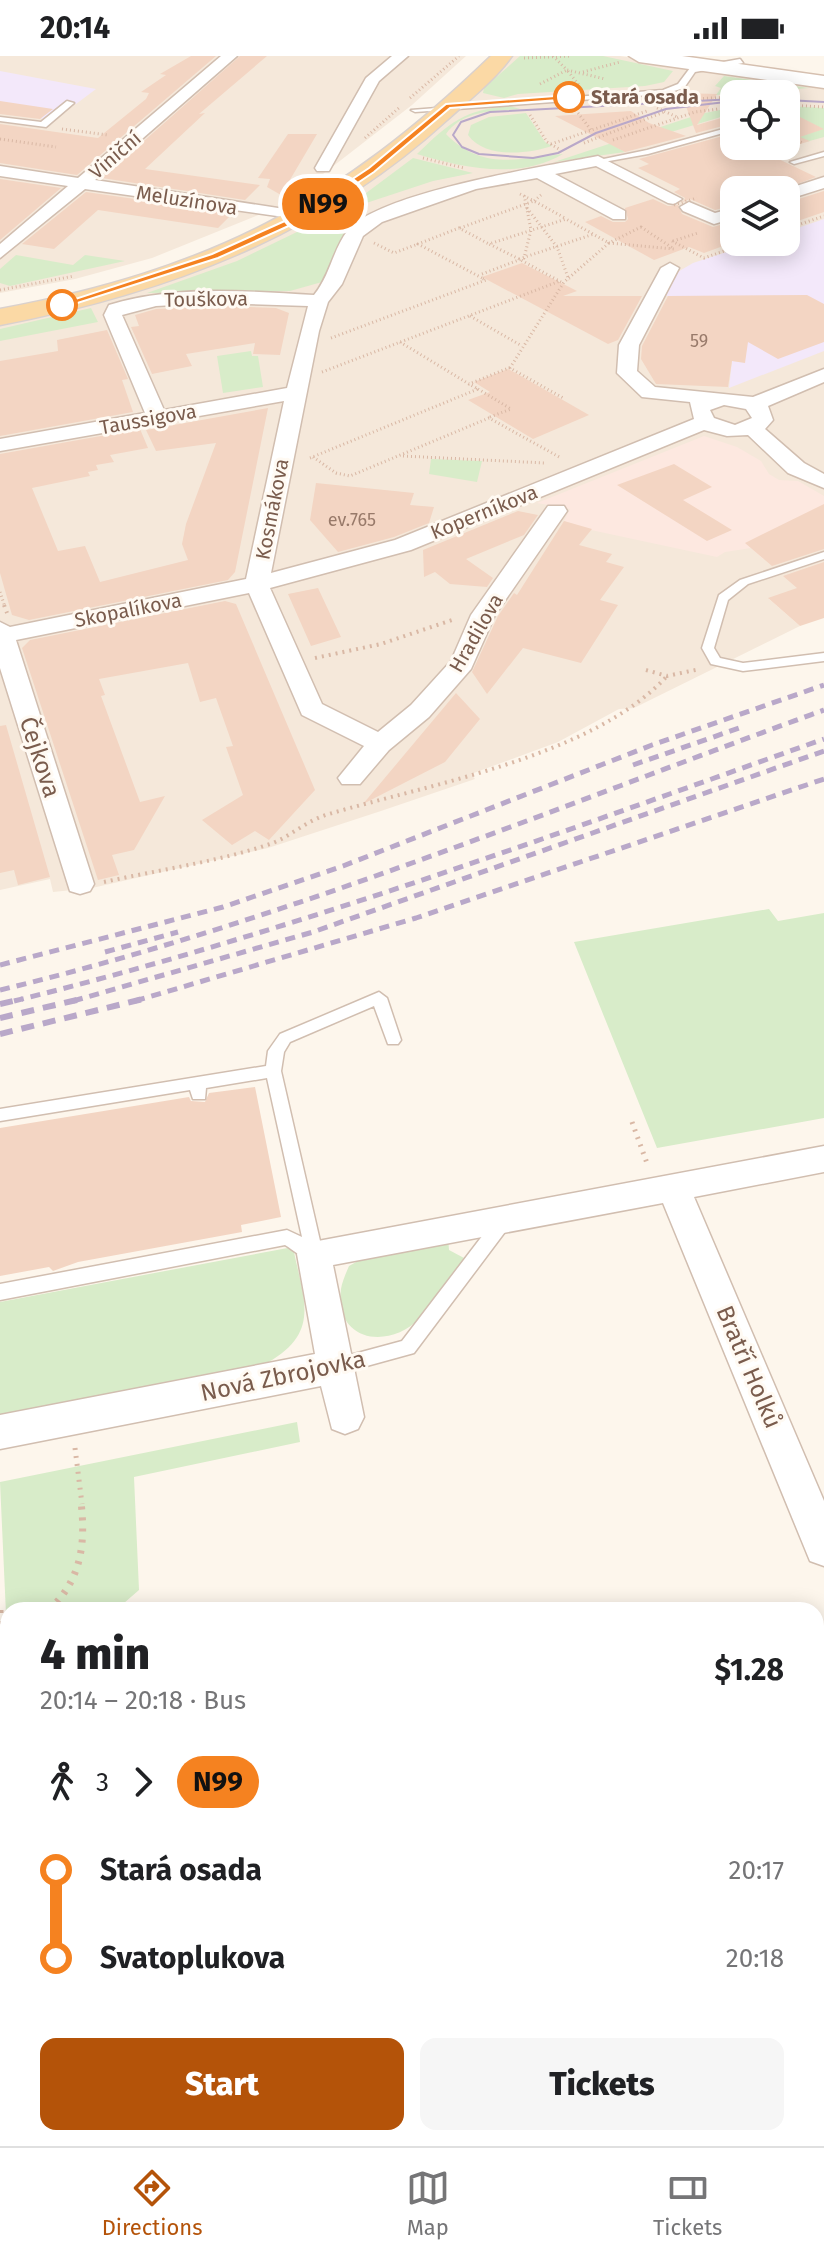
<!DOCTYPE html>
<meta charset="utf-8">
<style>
:root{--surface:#fff;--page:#f6f6f6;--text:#202124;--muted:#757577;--line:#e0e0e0;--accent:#b45309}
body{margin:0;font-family:"Fira Sans",sans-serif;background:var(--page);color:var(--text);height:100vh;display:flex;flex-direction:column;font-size:30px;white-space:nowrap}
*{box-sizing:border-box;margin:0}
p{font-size:26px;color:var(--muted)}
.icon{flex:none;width:44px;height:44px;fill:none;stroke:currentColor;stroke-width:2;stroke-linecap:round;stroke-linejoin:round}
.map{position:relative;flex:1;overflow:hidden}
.side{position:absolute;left:0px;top:1546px;width:824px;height:544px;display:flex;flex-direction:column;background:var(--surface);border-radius:24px 24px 0 0;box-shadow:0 4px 20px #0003}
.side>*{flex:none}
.badge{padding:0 16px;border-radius:26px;font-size:28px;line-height:52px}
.buttons{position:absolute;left:720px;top:24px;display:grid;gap:16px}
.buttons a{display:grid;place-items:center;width:80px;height:80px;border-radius:16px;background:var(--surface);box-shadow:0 4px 20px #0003;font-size:40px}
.map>.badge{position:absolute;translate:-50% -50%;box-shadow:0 0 0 4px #fff}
.legs{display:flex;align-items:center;gap:12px;height:88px;padding:0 40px;font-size:26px}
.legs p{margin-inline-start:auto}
.summary{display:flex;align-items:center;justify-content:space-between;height:136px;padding:0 40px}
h1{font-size:44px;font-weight:800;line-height:60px}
.primary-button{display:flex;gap:16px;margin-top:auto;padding:16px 40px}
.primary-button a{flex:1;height:92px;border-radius:16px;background:var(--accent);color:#fff;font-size:32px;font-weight:800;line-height:92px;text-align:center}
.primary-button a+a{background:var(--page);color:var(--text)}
ul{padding:0 40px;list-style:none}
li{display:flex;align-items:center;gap:28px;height:88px;font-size:30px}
li i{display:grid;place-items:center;width:12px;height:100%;margin:0 10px;background:currentColor}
li i::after{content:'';width:20px;height:20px;margin:-10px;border:6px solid;border-radius:50%;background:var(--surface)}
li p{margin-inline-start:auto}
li:first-child i{background:linear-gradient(#0000 50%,currentColor 0)}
li:last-child i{background:linear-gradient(currentColor 50%,#0000 0)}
.status{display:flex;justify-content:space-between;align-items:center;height:56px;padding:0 40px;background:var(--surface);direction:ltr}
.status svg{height:22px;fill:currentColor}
.tabs{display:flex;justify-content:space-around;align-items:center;height:112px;border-top:2px solid var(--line);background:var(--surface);font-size:22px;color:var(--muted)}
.tabs a{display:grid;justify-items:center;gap:4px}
.tabs .active{color:var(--accent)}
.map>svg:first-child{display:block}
.residential{fill:#f5e8da;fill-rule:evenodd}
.commercial{fill:#fde8e0}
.education{fill:#f3e8fa}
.green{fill:#d8ecc9}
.building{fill:#f3d5c3}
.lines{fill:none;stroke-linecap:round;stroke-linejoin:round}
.lane-casing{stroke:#d1beb0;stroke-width:3}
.street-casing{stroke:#d1beb0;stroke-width:3}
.secondary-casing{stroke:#d6c0b0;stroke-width:3}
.primary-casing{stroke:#dad1cd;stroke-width:3}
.path-far3{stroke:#d9b8a5;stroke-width:3;stroke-dasharray:1 3;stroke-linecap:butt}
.path-far2{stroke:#d9b8a5;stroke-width:4;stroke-dasharray:2 5;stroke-linecap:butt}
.path-far1{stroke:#d9b8a5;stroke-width:5;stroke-dasharray:2 6;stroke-linecap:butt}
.path{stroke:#d9b8a5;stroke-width:7;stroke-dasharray:3 8;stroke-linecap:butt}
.lane{fill:#fff;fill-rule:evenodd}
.street{fill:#fff;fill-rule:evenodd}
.secondary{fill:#fff;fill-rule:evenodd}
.primary{fill:#fbd9a5;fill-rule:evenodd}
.tram{stroke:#b9a8c9;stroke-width:2}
.rail-far1{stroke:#b9a8c9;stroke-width:5;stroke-dasharray:10 7;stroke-linecap:butt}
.rail{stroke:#b9a8c9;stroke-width:6;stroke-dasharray:13 9;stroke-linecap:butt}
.path-bridge{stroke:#d9b8a5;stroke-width:3;stroke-dasharray:1 3;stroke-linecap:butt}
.line-1{fill:#f58220;stroke:#fff;stroke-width:2}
.stop-1-dot{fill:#fff;stroke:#f58220;stroke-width:4}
.labels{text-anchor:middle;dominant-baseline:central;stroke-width:6;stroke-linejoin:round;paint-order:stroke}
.far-number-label{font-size:18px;fill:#987a6a}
.far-stop-label{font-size:20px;font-weight:bold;fill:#7a5c4d;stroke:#fffaf3;text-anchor:start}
.far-street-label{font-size:20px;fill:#7a5c4d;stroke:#fffaf3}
.street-label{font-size:24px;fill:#7a5c4d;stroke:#fffaf3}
</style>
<div class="status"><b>20:14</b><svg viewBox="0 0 49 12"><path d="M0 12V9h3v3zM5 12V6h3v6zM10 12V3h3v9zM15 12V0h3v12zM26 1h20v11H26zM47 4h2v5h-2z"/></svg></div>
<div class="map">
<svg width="824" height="2090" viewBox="0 0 824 2090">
<rect width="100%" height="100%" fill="#fdf6ec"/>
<path class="residential" d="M0,0H466L412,49L283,149L152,202L75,223L0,237Z
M513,0H620L824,30V523L769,543L800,570L634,652L619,653L558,686L471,718L475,723L381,755L268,792L92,832L53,836L50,823L0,834V267L224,203L301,168L406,98ZM734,38H786V90H734ZM734,134H786V186H734Z"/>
<path class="commercial" d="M704,380L737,391L761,405L769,418L779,424L798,425L824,440V484L763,503L751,492L725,496L717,501L591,474L564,465L570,453L537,447Z"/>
<path class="education" d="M0,15L96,33L76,48L66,47L44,63L0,55Z
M824,163V295L729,332L732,305L745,306L694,240H666L676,217L693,207L757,186H786V176Z"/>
<path class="green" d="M520,0H603L673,15L664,26L645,30L518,38L504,42L483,37L484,32Z
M724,20L809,32L716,39L721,32L715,30Z
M510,50L520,53C493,55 463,54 446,78C483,116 521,102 563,98C519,124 463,112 417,98C449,67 465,53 510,50Z
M786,50L824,52V81L806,86L786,77Z
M725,53L734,57L618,92L625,96L554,106L700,58Z
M526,57L545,86L552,90C528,98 485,103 468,79L471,69L489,61Z
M413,102L473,117L433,125L342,155Z
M349,159L366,162L322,226L290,235L147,237L237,205L328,161Z
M16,199L73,209L85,199L125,205L10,230L0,227V213Z
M91,252L98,266L0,285V273Z
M251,295L252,300H258L263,331L223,337L217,300Z
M431,403L482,405L477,426L429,418Z
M769,853L778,865L824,857V1062L657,1092L574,886Z
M448,1181L449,1194L464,1202C450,1222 437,1245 420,1262C389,1294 334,1286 341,1233C342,1226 346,1217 349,1210L374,1196Z
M293,1191C303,1243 322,1276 267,1307L0,1359V1246Z
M297,1366L300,1386L134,1421L139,1534L116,1554H8V1934L0,1941V1582L7,1580L0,1426Z"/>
<path class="building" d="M191,0H216L77,119L0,107V68L98,82L146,43L149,37L141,36L166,19L160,18Z
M240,0H267L199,58L205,57L145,113L260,129L245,144L102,122Z
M681,37L717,38L697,69L725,61L734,67L696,77Z
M0,45L53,53L40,63L0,58Z
M786,54L824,73L800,81L810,85L768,98L816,121L781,134H734V149L715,154L690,143L683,146L685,142L674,136L680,133L638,112L649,108L639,103L734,77V90H786Z
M631,55L649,67L686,80L625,96L555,60Z
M288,78H317L281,139L267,131L270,123L258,122Z
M0,123L61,132L0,184Z
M824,135V156L786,169V147Z
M86,136L233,157L218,172L98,154L54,193L22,188Z
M653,143L668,150L678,149L682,158L713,171L734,165V186L704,197L689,191L654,204L585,166L601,160L613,166H625L628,163L625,152Z
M522,207L577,235L563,240H642L618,284L608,288L482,221Z
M807,239L824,248V286L778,303L748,286L745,307L732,305L728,331L656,328L641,303L642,290L668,240Z
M220,250L276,252L289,257L280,299L253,298L255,287L186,298L192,310L152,318L131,271L139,270L135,259L156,253Z
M107,274L128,323L122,324L133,356L0,380V305L58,295L57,284Z
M508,313L514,316L589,359L533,383L468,344L490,336L474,326Z
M268,352L235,516L228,524L29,564L12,559L0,517V398L140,373L148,392L110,399L114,406L96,409L98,414L88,416L90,420L32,432L58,495L85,490L100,526L188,504L182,488L186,468L216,387L156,395L146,374Z
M674,408L712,431L683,444L732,474L707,485L617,429Z
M316,427L414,437L410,449L434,451L429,467L394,481L338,496L310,464Z
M824,448V493L772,510L745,487Z
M518,455L538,459L524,479L466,503L493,522L487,531L450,528L435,516L424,521L423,494Z
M564,465L592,473L579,489L612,498L606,506L624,511L600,544L618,549L581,607L523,592L487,638L472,616L498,560L514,537L517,539Z
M824,506V562L800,570L768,542L797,532L783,520Z
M318,532L341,581L311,590L288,538Z
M225,545L236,548L315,734L269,784L255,775L232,789L202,764L243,739L226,691L233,690L216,642L200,646L188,607L99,623L105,639L101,640L140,746L165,740L134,794L112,799L119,819L98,824L22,592L30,584Z
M456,637L480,663L445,706L363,748Z
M6,669L50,821L18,829L14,814L0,817V670Z
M255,1031L281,1161L241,1169L242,1176L78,1206L53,1215L49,1211L0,1220V1072L189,1041L191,1045L205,1046L209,1037Z"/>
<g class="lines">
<defs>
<path id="lane" d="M740,3L743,7L695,16L684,32L664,38L415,56L411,54L663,34L678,28L690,12Z
M67,45L74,47L46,71L0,65V61L41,66Z
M734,70V74L648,98L598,107L594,105L647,94Z
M824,96V100L794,108L790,106Z
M824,496V503L748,528L728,544L714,592L720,602L743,607L824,597V605L743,615L711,608L702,592L719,539L740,524Z
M379,936L387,942L401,984L398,988H388L374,950L290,986L284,996L281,1015L323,1198L320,1203C308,1208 295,1195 285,1189L0,1244V1228L287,1174L302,1181L267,1022L206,1032L205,1043H193L190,1034L0,1065V1053L266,1010L268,995L280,978Z
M505,1156L511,1158L513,1163L511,1168L414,1297L334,1319L328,1317L325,1311L328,1305L402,1285L499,1158Z"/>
<path id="street" d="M221,0H237L95,124L278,152L284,153V161L85,133L0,202V188L68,130L0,120V110L78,122Z
M392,0H408L379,25L329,115H317L315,112L366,22Z
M598,100L682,143L674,148L668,147L596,110L555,118L625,155V163H613L537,122L476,133L382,166L363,180L342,228L328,246L319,275L271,517L395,484L694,363L690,346L642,341L617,317L619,289L661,212L670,207L679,212L639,289L637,315L655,331L753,341L824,313V326L768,350L773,364L765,373L804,407L824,418V432L788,417L748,379L727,380L704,374L411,494L270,532L322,648L378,676L411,649L451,605L471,559L548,450H564L567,455L495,559L471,613L429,661L389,694L360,728H342L338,722L364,690L302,659L249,537L16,584L94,828L90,835L80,838L70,835L0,612V566L10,571L246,523L284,345L0,395V383L145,357L104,259L109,249C174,229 247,235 314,239C330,220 333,193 348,174C380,136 547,110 598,100ZM214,247L308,250L287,332L164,354L122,259L156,250ZM724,349L746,353L752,362L735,369L714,362L710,354Z
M824,121V132L786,144L784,134Z
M689,146L715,157L734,152V162L714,168L683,155L680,151Z
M824,1090V1116L694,1141L824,1445V1510L810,1505L663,1147L333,1209L364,1361L358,1373L345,1378L332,1373L321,1330L0,1393V1359L315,1298L297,1198L302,1188Z"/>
<path id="secondary" d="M629,0H682L824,20V32L639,6Z"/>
<path id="primary" d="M491,0H512C495,24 469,44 447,64C320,180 167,237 0,269V253C209,214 338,148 491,0Z"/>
</defs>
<use href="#lane" class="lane-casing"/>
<use href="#street" class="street-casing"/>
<use href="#secondary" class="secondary-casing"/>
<use href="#primary" class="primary-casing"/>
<path class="path-far3" d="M553,0L567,14L605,23
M524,2L571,0
M583,16L620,6
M540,28L567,14L579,29
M410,42L459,0
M691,43L734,41
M786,49L824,51
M657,52L677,61
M578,57L591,74
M530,59L547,86L559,93
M62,73L108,79
M786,80L803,87
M365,82L400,51
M0,83L56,91
M613,84L695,56L734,51
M584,87L664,56
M551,88L647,55
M770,99L781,96
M423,102L464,112
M290,135L308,123
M520,138L534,145L541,139
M527,152L557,191L569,224
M641,171L674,193L609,187Z
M460,172L534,145L565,162
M786,173L824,160
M672,185L704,202L750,186
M673,185L698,177
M374,187L394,197L418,188
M519,203L489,188L566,163L609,187L564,226L510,312L565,343
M482,218L524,202L531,174L524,138
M482,222L418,188L459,172L489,188
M561,226L519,203L594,178
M0,234L74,220
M470,260L522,290
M331,282L486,224L481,222
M400,286L469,328L511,311
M322,316L560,225
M478,333L511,353L490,361
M403,400L545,407
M313,401L336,417L350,420L489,362L561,402
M310,402L478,333L469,328
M0,536L5,551"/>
<path class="path-far2" d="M4,549L7,557
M315,602L381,588L455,563
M646,614L667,620L700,613
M104,826C158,814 217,806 270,788C290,781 307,764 329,758C430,728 594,700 667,620"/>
<path class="path-far1" d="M632,1066L648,1110
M75,1392L82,1448"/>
<path class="path" d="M0,1554V1575
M49,1554C81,1524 86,1489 81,1446"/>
<use href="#lane" class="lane"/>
<use href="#street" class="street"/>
<use href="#secondary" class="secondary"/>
<use href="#primary" class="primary"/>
<path class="tram" d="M734,43L490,56L461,66L453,79L462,91L479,98L533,102L558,97L596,77L666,53L734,45
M786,44L824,46"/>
<path class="rail-far1" d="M633,709L742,671
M105,896L178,876
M0,909L223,851L343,810L652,689L824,629
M0,934C283,866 551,753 824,654
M14,945C290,877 556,778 824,683
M73,945L313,876L824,695
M135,945L416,862L824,723"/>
<path class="rail" d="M0,948L22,943
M0,962L81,943
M0,978L143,943"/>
<path class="path-bridge" d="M674,149L697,142"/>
</g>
<path class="line-1" d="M569,39L572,43L450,52L374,116L304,163L218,202L65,251L57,249L212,198L298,159L369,112L446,48Z"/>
<g class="stop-1-dot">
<circle cx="569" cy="41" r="14"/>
<circle cx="62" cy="249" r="14"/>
</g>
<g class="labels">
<g class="far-number-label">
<text x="699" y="285">59</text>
<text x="352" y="464">ev.765</text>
</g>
<g class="far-stop-label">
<text x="591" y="41">Stará osada</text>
</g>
<g class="far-street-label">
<text transform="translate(115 99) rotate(-41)">Viniční</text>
<text transform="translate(187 144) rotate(9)">Meluzínova</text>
<text transform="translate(206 243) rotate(-1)">Touškova</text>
<text transform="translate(148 363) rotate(-10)">Taussigova</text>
<text transform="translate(272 453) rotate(-79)">Kosmákova</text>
<text transform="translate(484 456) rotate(-22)">Koperníkova</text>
<text transform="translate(128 554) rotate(-11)">Skopalíkova</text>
<text transform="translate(476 577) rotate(-60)">Hradilova</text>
</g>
<g class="street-label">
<text transform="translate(40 701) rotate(72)">Čejkova</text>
<text transform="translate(749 1311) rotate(67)">Bratří Holků</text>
<text transform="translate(283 1320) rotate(-12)">Nová Zbrojovka</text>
</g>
</g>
</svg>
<div class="buttons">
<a><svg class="icon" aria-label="locate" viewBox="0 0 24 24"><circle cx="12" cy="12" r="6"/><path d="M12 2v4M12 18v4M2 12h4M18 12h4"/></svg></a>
<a><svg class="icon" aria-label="layers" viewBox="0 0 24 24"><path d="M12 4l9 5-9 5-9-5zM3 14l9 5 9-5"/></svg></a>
</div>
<b class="badge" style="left:323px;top:148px;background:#f58220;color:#111">N99</b>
<section class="side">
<div class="summary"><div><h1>4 min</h1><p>20:14 – 20:18 · Bus</p></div><b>$1.28</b></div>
<div class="legs"><svg class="icon" aria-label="walk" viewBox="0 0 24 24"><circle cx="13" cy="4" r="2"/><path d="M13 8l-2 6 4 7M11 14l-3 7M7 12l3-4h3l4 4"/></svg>3<svg class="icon" aria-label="forward" viewBox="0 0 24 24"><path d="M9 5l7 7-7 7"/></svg><b class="badge" style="background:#f58220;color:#111">N99</b></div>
<ul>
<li><i style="color:#f58220"></i><b>Stará osada</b><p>20:17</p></li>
<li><i style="color:#f58220"></i><b>Svatoplukova</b><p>20:18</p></li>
</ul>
<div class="primary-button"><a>Start</a><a>Tickets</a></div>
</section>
</div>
<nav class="tabs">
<a class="active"><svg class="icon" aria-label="directions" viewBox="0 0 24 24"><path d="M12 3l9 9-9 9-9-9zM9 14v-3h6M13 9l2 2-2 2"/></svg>Directions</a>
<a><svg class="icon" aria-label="map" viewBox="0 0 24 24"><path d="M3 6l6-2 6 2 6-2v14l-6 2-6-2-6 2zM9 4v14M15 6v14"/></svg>Map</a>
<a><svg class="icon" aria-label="tickets" viewBox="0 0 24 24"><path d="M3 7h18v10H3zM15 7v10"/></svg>Tickets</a>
</nav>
